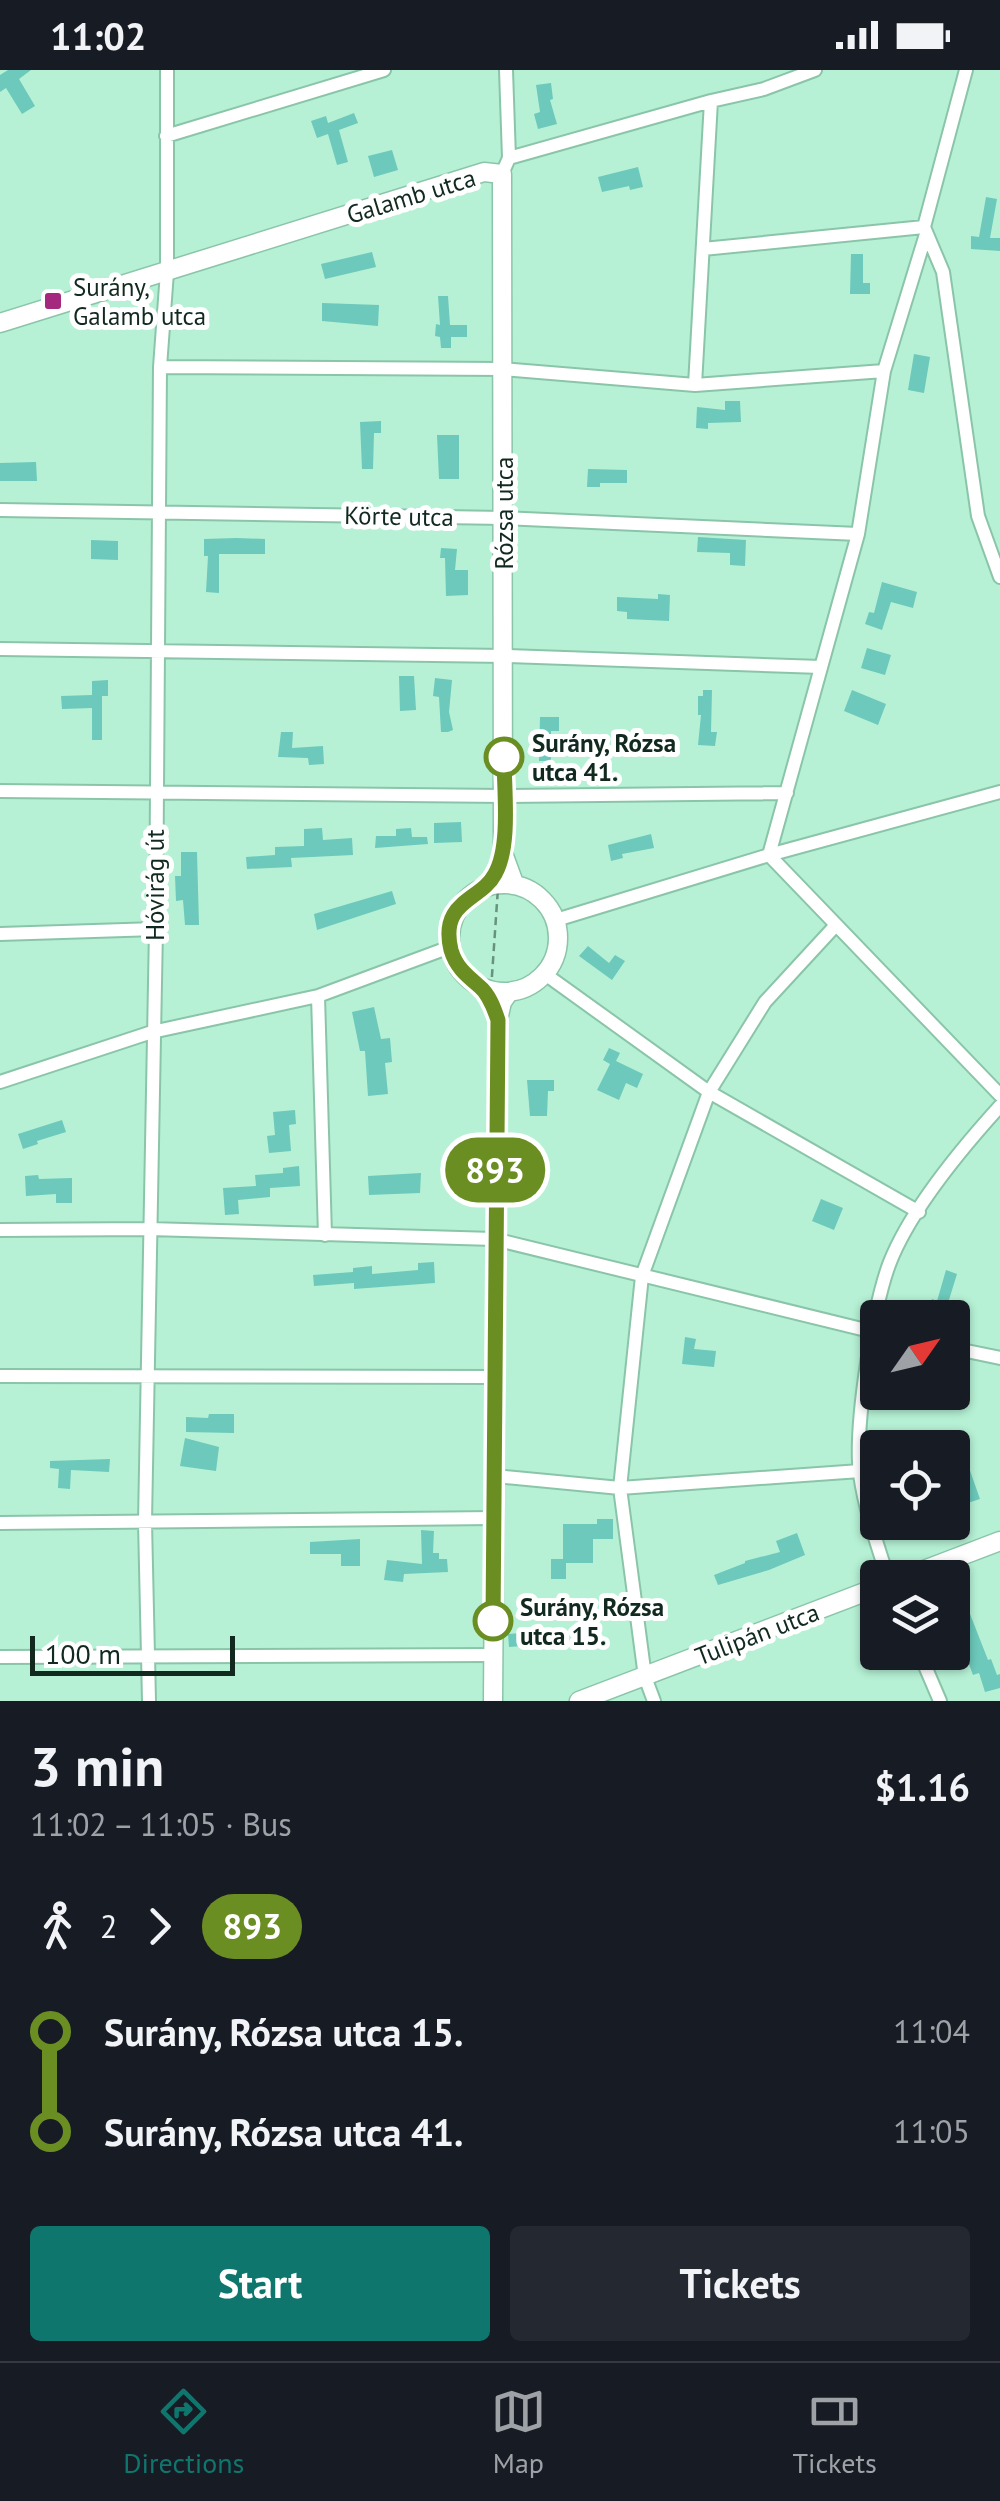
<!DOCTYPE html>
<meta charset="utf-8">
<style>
:root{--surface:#171b24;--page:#242831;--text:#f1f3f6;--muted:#9ea1a6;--line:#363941;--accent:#0f766e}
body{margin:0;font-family:"PT Sans",sans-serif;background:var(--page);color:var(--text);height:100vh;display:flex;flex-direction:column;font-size:38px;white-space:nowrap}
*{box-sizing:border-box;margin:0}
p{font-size:32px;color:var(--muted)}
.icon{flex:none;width:55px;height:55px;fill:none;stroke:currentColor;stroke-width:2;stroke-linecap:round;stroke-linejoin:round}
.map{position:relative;height:1631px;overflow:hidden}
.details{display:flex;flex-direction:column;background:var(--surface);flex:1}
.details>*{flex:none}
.badge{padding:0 20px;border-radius:32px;font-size:35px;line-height:65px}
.needle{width:65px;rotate:56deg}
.tools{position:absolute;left:860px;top:1230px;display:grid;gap:20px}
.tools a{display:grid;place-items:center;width:110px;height:110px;border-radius:10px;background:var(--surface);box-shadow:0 2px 8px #0004;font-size:50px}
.scale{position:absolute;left:30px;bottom:25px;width:205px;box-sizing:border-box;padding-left:10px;border:5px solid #11291e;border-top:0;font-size:28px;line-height:35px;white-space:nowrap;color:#11291e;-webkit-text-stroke:8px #fff;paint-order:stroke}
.map>.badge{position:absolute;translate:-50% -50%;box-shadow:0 0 0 5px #fff}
.legs{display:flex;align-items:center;gap:15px;height:110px;padding:0 30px;font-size:32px}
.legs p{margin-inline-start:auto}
.overview{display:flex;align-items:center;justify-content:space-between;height:170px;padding:0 30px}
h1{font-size:55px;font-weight:700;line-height:75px}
.button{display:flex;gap:20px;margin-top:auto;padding:20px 30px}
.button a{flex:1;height:115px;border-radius:10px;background:var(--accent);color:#fff;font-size:40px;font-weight:700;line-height:115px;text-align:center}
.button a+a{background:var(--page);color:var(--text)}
ul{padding:0 30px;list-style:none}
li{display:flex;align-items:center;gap:35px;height:100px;font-size:38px}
li i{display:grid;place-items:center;width:15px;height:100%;margin:0 12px;background:currentColor}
li i::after{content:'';width:25px;height:25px;margin:-12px;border:8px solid;border-radius:50%;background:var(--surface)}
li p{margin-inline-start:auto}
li:first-child i{background:linear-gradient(#0000 50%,currentColor 0)}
li:last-child i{background:linear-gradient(currentColor 50%,#0000 0)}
.status{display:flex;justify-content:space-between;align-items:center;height:70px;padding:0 50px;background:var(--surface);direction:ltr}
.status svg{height:28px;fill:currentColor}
.tab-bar{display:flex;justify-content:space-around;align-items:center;height:140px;border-top:2px solid var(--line);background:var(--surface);font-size:28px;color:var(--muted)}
.tab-bar a{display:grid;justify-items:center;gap:5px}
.tab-bar .selected{color:var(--accent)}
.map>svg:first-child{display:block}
.building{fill:#6cc9bb}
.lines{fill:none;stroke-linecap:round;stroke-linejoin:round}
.street-casing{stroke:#8bc5a9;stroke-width:16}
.secondary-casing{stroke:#8bc5a9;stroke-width:21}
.path{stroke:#67927e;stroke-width:2.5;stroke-dasharray:8 5;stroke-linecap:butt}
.street{stroke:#fff;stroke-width:12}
.secondary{stroke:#fff;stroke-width:18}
.line-1-casing{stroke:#fff;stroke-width:22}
.line-1{stroke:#6b8e23;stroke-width:15}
.poi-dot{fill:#a4297e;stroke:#fff;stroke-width:4}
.stop-1-dot{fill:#fff;stroke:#6b8e23;stroke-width:5}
.labels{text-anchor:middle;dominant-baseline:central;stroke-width:10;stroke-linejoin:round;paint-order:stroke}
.street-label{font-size:25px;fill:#11291e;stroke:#fff}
.poi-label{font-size:25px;fill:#11291e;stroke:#fff;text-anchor:start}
.stop-label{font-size:25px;font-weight:bold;fill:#11291e;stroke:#fff;text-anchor:start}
</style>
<div class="status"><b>11:02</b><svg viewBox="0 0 49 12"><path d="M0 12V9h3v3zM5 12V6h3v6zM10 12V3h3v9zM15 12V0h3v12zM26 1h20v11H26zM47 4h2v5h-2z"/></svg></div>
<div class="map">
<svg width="1000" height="1631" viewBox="0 0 1000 1631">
<rect width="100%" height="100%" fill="#b6f1d5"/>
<path class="building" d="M8,0H31L19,9L35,36L22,44L6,18L0,22V5Z
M551,13L553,29L550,30L557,54L538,59L534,44L540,42L536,15Z
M354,43L358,53L339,60L348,92L337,95L328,64L317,68L311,51L326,46L328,53Z
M392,80L398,100L374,107L368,86Z
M638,97L643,117L630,120L629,116L602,122L598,107Z
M986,127L997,129L990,168H1000V181L971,179V166L979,167Z
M372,182L376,197L325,209L321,194Z
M851,184H863V213H870V224H850Z
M438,226H448L450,255H467V267H451V278H441L440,267L435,266L436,254L440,255Z
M322,233L379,235L378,256L322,251Z
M914,284L930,287L924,323L908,320Z
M725,331H740L741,352L708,353V359L696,358L697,337L725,340Z
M381,351V363H374L373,399H362L360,352Z
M437,365H459V409H439Z
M36,392L37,411H0V393Z
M588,399L627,400V413H600V417H587Z
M698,467L746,470L745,496L730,495V483L697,482Z
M237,468L265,469V484H219V523L206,522L208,486H204V469Z
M91,470L118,471V490L91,489Z
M441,478L457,479L455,500H468V525L446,526L445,488H440Z
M882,512L917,522L913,538L891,532L882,560L865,554L869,542L874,543Z
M658,524L670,525L669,551L627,549V542L617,541V527L658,529Z
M867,578L891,585L885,605L861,598Z
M399,606H414L416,640L400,641Z
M435,608L452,610L449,642L453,660L448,662H441L439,627L433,626Z
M108,610V626H102V670H92V638L62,639L61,626L92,625V611Z
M703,620H712L711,662H717L715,676L698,675L701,645H698V626H703Z
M852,620L886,634L878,655L844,641Z
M540,647H559V661H551V691H539Z
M281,662H293L292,678L323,676L324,694L309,695L308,688L278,687Z
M461,752L462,772L434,773V753Z
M322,758L323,770L352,768L353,785L291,788L292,797L247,799L246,787L275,785V777L304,776V759Z
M411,758L412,767H427L428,774L375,778L376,766H396V759Z
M651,764L654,778L622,784L623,788L611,791L608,775Z
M181,782H197L199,855H185L183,830L176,831L175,806H181Z
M392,821L396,834L317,860L314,844Z
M588,876L609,893L615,885L625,891L612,910L579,886Z
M374,937L381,969L390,968L392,992L385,993L388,1024L368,1026L365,981H360L352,942Z
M609,978L620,983L616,991L643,1004L637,1018L626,1013L619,1030L597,1020L610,994L603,990Z
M527,1010H554V1021H548L547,1046H530Z
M295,1040L296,1054L289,1055L291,1081L269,1083L267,1066L275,1065L273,1042Z
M62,1050L66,1062L37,1071L38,1074L23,1079L18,1064Z
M299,1096L300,1116L270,1118V1127L238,1130L239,1144L225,1145L223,1118L256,1116L255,1105L283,1103V1098Z
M421,1103L420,1123L369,1125L368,1106Z
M38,1105L39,1109L72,1108V1133H56V1124L26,1126L25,1106Z
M821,1129L843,1138L834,1160L812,1151Z
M434,1192L435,1213L354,1219V1213L314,1216L313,1205L353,1202V1198L372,1196V1204L418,1200V1193Z
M946,1200L957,1204L948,1233L958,1236L955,1248H928L932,1229L937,1231Z
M685,1267L696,1269L694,1279L716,1281L714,1297L682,1294Z
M209,1344H234V1363L186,1362V1347L208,1348Z
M185,1368L219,1377L216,1401L180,1396Z
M110,1389L109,1402L71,1400L70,1419L58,1418L59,1399L50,1398V1391Z
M968,1395L980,1429L952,1438V1400Z
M597,1449H613V1469H593V1493H566V1509H551V1489H563V1454H597Z
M421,1460L434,1461L433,1483H439V1489H447L448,1502L404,1504L403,1512L384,1510L387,1490L422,1494Z
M797,1463L805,1485L769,1500L718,1515L714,1505L745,1493V1491L780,1482L776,1471Z
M360,1469V1496H341V1484H310V1472Z
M963,1526L988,1590L991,1589L997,1605L1000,1604V1618L985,1622L979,1603L973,1605L964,1581L958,1584L952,1572V1530Z
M561,1560L562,1573L509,1577L508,1564Z"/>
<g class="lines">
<defs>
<path id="street" d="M506,0L509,88
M966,0L924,157L943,202L978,446L1000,507
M166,66L384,0
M502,104L509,88L711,31L764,19L815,0
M926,164L884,301L858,464L769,785L1000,1025
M703,179L924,157
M160,297L503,299L695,315L884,301
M695,315L711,31
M0,440L504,448L858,464
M0,579L505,586L821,597
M0,721L504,726L787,723
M556,850L769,785L1000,722
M0,864L156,859
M545,904L709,1022L919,1142
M318,926L325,1165
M0,1012L152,962L318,926L450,877
M0,1160L149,1159L494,1169L878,1263
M952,1278L1000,1288
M0,1306L495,1307
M495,1406L620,1418L860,1401
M0,1453L495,1448
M888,1508C877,1474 865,1440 860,1404C854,1358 873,1236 890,1192C911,1139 961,1079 1000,1036
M919,1582L940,1631
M0,1587L493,1585
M149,1631L145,1452L156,859L160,297L167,202V0
M654,1631L645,1607L620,1418L642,1206L709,1022L765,932L836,855"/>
<path id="secondary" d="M0,253L484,102L502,104L503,783L514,813
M450 868a54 54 0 1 1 108 0a54 54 0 1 1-108 0Z
M903,1508L1000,1471
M493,1631L498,950L502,932L509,922
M579,1631L878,1517"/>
</defs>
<use href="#street" class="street-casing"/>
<use href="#secondary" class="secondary-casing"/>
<path class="path" d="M491,920L498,818"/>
<use href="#street" class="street"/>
<use href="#secondary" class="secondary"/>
</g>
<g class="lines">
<defs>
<path id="line-1" d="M493,1551L498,950C494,938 489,924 479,916C466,905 456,897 451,880C439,830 481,831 495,804C511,776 504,720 504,687"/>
</defs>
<use href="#line-1" class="line-1-casing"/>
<use href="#line-1" class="line-1"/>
</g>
<rect class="poi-dot" x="43" y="221" width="20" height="20" rx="5"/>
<g class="stop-1-dot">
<circle cx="504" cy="687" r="18"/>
<circle cx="493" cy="1551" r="18"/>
</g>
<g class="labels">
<g class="street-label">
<text transform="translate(411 126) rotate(-17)">Galamb utca</text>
<text transform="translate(504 443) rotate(-90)">Rózsa utca</text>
<text transform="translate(399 446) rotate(1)">Körte utca</text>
<text transform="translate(155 815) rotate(-90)">Hóvirág út</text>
<text transform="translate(757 1564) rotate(-21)">Tulipán utca</text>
</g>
<g class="poi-label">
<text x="73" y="217">Surány,<tspan x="73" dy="29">Galamb utca</tspan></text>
</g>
<g class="stop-label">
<text x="532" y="673">Surány, Rózsa<tspan x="532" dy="29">utca 41.</tspan></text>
<text x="520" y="1537">Surány, Rózsa<tspan x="520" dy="29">utca 15.</tspan></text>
</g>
</g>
</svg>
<div class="tools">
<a><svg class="needle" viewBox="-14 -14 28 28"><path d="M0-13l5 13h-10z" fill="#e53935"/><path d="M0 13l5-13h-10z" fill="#9ea1a6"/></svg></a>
<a><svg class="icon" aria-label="locate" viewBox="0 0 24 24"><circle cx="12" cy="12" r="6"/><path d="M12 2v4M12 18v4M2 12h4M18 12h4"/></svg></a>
<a><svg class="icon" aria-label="layers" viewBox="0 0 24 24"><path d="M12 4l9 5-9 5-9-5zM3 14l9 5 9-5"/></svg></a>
</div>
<div class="scale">100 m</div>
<b class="badge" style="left:495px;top:1100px;background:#6b8e23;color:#fff">893</b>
</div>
<section class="details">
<div class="overview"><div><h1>3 min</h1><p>11:02 – 11:05 · Bus</p></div><b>$1.16</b></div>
<div class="legs"><svg class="icon" aria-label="walk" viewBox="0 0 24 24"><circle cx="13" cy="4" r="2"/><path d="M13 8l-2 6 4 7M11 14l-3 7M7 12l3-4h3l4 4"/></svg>2<svg class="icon" aria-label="forward" viewBox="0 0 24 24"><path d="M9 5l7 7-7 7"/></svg><b class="badge" style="background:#6b8e23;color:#fff">893</b></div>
<ul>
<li><i style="color:#6b8e23"></i><b>Surány, Rózsa utca 15.</b><p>11:04</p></li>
<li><i style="color:#6b8e23"></i><b>Surány, Rózsa utca 41.</b><p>11:05</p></li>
</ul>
<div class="button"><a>Start</a><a>Tickets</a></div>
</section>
<nav class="tab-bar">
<a class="selected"><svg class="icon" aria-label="directions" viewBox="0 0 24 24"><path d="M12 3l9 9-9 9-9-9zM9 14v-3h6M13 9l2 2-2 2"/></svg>Directions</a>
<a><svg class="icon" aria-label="map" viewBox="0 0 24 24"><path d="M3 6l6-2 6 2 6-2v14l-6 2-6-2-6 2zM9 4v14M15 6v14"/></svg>Map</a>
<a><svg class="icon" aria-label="tickets" viewBox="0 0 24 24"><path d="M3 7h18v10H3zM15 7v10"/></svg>Tickets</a>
</nav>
